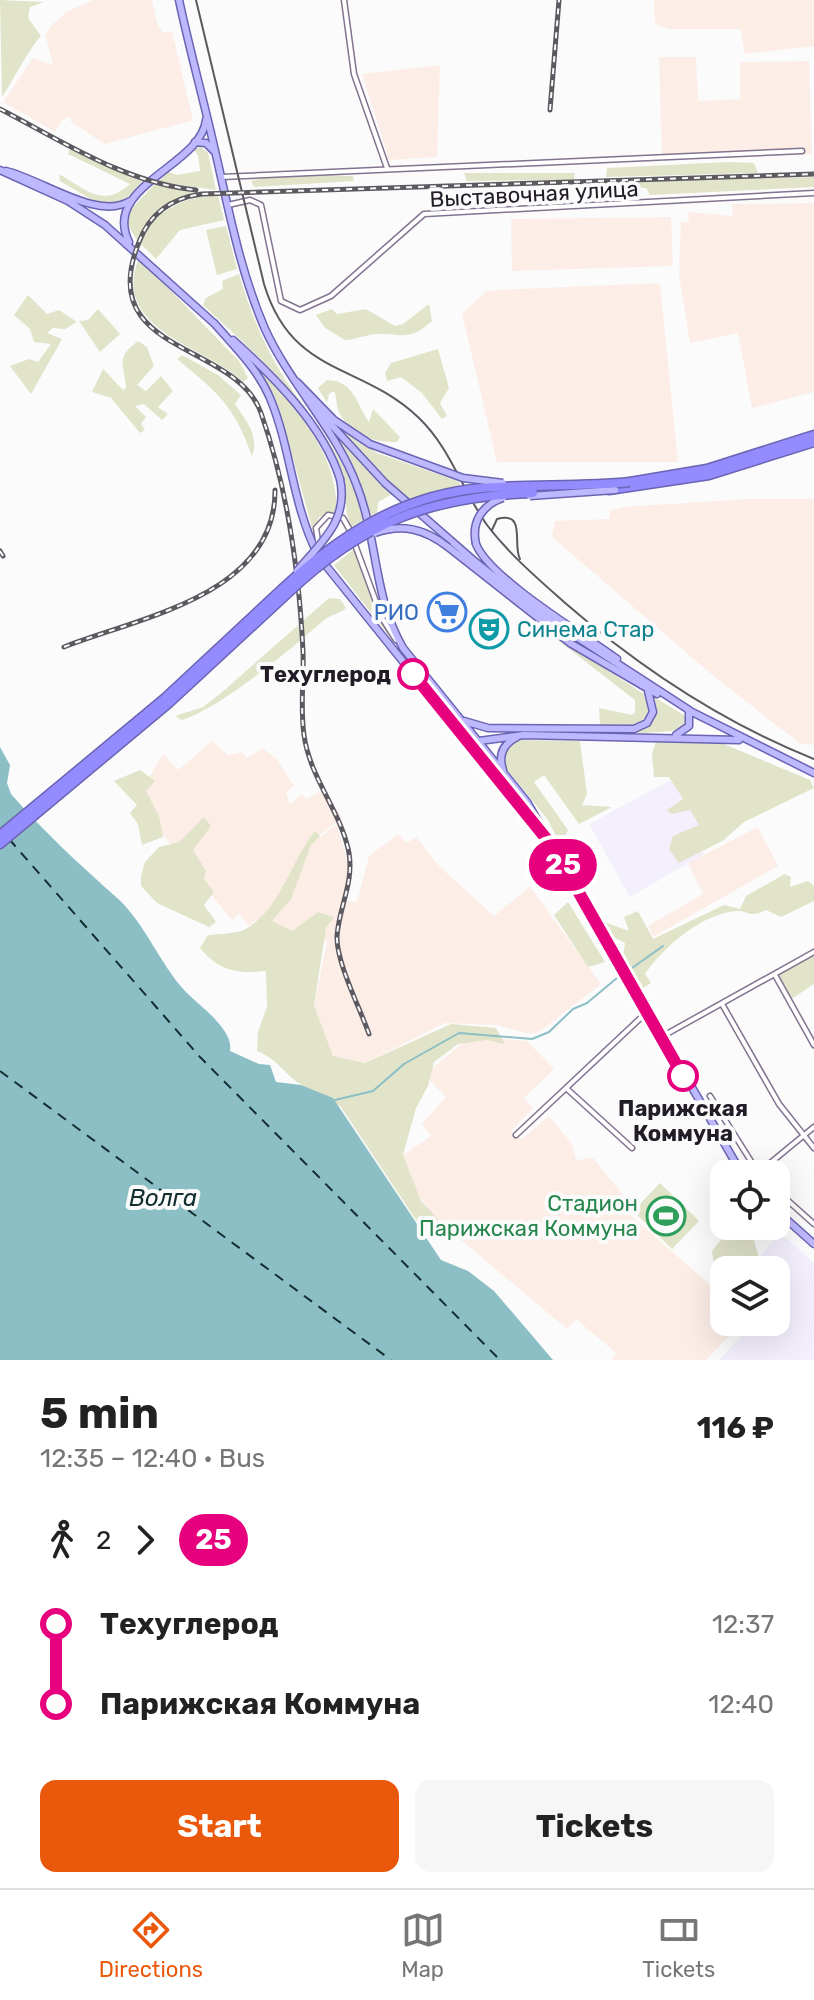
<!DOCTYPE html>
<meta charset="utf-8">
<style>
:root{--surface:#fff;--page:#f6f6f6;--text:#222;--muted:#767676;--line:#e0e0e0;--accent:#ea580c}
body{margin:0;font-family:Rubik,sans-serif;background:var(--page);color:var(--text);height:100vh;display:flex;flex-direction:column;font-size:30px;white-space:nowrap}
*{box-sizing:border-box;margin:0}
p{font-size:26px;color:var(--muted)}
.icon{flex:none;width:44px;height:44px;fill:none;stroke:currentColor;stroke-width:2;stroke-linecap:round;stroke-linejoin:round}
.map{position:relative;height:1360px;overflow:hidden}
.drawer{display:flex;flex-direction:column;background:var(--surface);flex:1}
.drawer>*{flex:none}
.badge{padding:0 16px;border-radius:26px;font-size:28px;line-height:52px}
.controls{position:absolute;left:710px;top:1160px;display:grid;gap:16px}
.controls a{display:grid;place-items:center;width:80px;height:80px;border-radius:16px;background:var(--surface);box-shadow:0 8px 32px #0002;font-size:40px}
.map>.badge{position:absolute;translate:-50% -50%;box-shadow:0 0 0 4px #fff}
.legs{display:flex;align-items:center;gap:12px;height:88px;padding:0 40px;font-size:26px}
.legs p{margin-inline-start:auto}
.overview{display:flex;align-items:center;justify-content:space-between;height:136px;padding:0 40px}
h1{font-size:44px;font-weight:700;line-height:60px}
.action{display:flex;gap:16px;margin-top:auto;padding:16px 40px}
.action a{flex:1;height:92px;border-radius:16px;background:var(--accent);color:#fff;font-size:32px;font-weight:700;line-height:92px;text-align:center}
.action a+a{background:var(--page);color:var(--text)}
ul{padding:0 40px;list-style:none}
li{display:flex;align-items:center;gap:28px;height:80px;font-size:30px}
li i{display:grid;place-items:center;width:12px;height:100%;margin:0 10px;background:currentColor}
li i::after{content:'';width:20px;height:20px;margin:-10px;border:6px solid;border-radius:50%;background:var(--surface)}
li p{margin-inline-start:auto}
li:first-child i{background:linear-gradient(#0000 50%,currentColor 0)}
li:last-child i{background:linear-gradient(currentColor 50%,#0000 0)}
.menu{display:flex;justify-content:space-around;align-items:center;height:112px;border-top:2px solid var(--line);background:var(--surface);font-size:22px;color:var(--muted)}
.menu a{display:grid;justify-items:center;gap:4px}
.menu .active{color:var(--accent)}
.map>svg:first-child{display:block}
.industrial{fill:#fceee7}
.education{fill:#f4effc}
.green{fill:#e1e4c9}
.water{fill:#8cbfc5}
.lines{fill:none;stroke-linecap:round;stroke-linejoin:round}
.stream{stroke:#8cbfc5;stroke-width:2}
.ferry{stroke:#122e31;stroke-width:2;stroke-dasharray:10 8;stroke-linecap:butt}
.minor-casing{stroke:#82738f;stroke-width:7}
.major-casing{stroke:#6b64b3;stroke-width:9}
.highway-casing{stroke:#6b64b3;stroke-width:11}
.minor{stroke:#fff;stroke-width:4}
.major{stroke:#beb9fe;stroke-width:6}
.highway{stroke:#938bfe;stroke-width:8}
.tram{stroke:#5d5961;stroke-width:2}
.rail-casing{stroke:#5d5961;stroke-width:5}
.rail{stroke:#fbfbfb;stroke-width:2;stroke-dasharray:6;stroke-linecap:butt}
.major-bridge-casing{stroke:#6b64b3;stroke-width:9;stroke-linecap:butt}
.highway-bridge-casing{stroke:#6b64b3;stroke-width:11;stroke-linecap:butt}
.major-bridge{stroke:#beb9fe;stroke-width:6}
.highway-bridge{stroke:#938bfe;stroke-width:8}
.line-1-casing{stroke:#fff;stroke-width:18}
.line-1{stroke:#e6007e;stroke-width:12}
.stop-1-dot{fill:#fff;stroke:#e6007e;stroke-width:4}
.labels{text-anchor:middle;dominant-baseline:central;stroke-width:8;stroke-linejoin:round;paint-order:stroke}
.street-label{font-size:22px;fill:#221c27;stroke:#fbfbfb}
.shop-label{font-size:22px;fill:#366cbe;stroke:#fbfbfb;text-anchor:end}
.culture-label{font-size:22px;fill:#0d838f;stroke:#fbfbfb;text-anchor:start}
.stop-label{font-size:22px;font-weight:bold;fill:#221c27;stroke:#fbfbfb;text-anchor:end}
.leisure-label{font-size:22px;fill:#27864d;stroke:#fbfbfb;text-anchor:end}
.water-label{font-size:24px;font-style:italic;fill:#122e31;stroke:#fbfbfb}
</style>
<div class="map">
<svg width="814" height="1360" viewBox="0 0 814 1360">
<rect width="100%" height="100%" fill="#fbfbfb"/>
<path class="industrial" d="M94,0H152L158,26L164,33L172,31L193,120L105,144L71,122L70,117L63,119L55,132L3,102L33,58L53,65L45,34L51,26L66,12Z
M654,0H814V46L745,54L740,29H668L655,23Z
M659,57H696L698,101L740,99V62L809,61L812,154L662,160Z
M440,65L437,157L389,160L362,74Z
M814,203V392L752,408L738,333L690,343L679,275L681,223L689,222L688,212L733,216L732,204Z
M671,217L673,266L512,271L511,219Z
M660,283L678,462H497L462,314L485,292L495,290Z
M748,499H814V745L799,743L716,678L552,537L555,521L609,519L610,511L623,507Z
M212,741L228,755L242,752L247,758L263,748L277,760L294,785L286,793L290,804L302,794L306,799L324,789L342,818L318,836L316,840L337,824L349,867L345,901L357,902L369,856L398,834L407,843L416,837L440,867L494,916L530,887L601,984L539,1032L530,1034L496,1025L445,1023L365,1063L333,1056L314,1005L327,942L322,940L331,916L318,913L292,931L264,920L254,921L249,926L239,914L232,920L155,825L140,793L163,754L178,770Z
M758,827L778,866L653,937L648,926L703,894L688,863Z
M471,1036L527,1041L554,1069L524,1098L533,1108L511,1131L522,1139L549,1116L572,1144L576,1160L593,1158L626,1199L621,1207L724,1297V1322H734L733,1332L706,1360H612L616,1353L576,1319L567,1329L436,1219L417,1194L396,1160L431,1136L422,1124L446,1097L424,1075Z"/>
<path class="education" d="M671,780L700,826L692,831L704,854L630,897L589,824Z
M780,1233L814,1263V1360H719L741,1336L737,1322H776V1270H748Z"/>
<path class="green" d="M0,0L44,2L30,7L28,18L41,36C28,50 14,79 2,97Z
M201,147L208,153L216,190L158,182L168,172L177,175L200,171L198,155L193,149Z
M70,148L145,182C125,202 116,206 88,201L89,198L60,181L59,174C86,189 103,209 130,184L68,154Z
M728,162L754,163L758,173L606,177L607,168Z
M464,173H575L574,180L467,181Z
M281,174L353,176L354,181L254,187L251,181Z
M814,177V187L650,195L646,188H615L612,182Z
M154,185L201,192C170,197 150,212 137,240L127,224L130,210Z
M218,195L224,220L180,230L156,259L140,243C154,210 184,197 218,195Z
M226,226L237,269L217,275L206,230Z
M139,258L239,361L248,378L243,382C209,347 109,331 139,258Z
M239,274C250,312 265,348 286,381C316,426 353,465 363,520L351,527C342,507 348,485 338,463C311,402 252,350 203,305L206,298L223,289L222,281Z
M28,295L47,314L59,310L77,322L65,329L53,328L47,333L62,339L31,394L10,366L29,359L38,362L51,344L34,342L30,329L14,315Z
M429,304L432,321C409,341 405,334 377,334C367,334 356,340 345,340L325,328L316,315L332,309L337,314L366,309L395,326L403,324Z
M98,309L120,334L100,352L79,321L88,320Z
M138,341L147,347L154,366L137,385L146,391L161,376L173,391L158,407L168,414L162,420L144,404L135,406L146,417L141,424L145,430L140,433L111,398L92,392L103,369L123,390L126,388C125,367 114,358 138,341Z
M438,349L449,388L440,403L447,416L442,419L422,393L401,377L387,381L385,373L391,363Z
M182,355L218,375L241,395L235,404C246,421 260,436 252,456C233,404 219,394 177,359Z
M257,366C293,404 341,457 336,513L319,517L313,531L280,411Z
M327,380C355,381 356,404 369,422L373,409L400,437L397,442C372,442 350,436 338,410C336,404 337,397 334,391L329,394L327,403L318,388Z
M332,422L377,453L458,481L462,487L408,500Z
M328,427L392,494L378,502L377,513L370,516L359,479Z
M354,549L389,636L334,565Z
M329,598L340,599L346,608C339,614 330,615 324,620C291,649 222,707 182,720L175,716L203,707L220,694Z
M546,631L644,694L649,709C642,731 619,726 600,726L599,708L632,715L635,712V700Z
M654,697L687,717L686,725L672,731L631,734L652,722L657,709Z
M518,740L580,741L587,794L582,805L612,807L579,824L544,775L534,782L568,830L564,838L556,836L548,820L505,767L507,747Z
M656,741L719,742L810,780L814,788L744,822L724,840L679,863L669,849L673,836L699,825L690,810L672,814L667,810L683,799L669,777H654L652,754Z
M140,770L155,781L146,791L159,816L163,837L142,845L138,824L130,813L137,805L114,781Z
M204,817L211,826L193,850L206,871L204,879L214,892L204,905L216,922L209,927L157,903L141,886V876L145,862L159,847L179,842Z
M315,831L320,836L311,845L291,899L272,921L292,931L318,912L334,917L326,928L314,1005L333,1056L365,1063L451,1024L496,1028L505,1044L487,1040L458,1044L434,1062L428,1086L416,1108L403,1155L421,1201L440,1221L428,1238L341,1107C325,1094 317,1094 302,1085C284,1075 282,1062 257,1051L258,1032L267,1007L266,971C237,974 219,971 200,948L208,935C219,934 236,934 246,929C282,907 290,862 315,831Z
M785,874L791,877L790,887L808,881L814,886V901L781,917L766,910C747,919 750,910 737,911C703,913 664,946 645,974L651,983L643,988L623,958L625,943L611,936L604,922L629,931L624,917L638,911L653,939L724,905L740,909L746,896Z
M568,902L605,962L588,967L554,915Z
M814,956V984L790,1000L776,976Z
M660,1183L699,1221L672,1249L633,1211Z
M724,1226H762L753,1237L759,1258C743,1270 730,1275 714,1265L712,1251L724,1236Z"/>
<path class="water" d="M0,747L10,765L7,783L11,794C44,832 79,864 116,897C143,920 160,964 185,991C198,1005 234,1029 230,1051L259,1064L270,1065L276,1082L301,1085L333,1098L441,1260L468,1271L494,1291L553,1360H0Z"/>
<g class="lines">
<path class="stream" d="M632,968L663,946
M335,1100L373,1091L404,1064L459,1033L532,1039L549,1032L573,1009L587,1003L617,978"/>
<path class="ferry" d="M9,839L200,1057L500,1360
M0,1071L391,1360"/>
<defs>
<path id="minor" d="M344,0L354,74L387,168
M221,177L802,151
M228,205L250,200L261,205L281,301L300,310L331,296L424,214L814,193
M354,542L382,618L396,640
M319,547L316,528L328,515L343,518L352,534
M775,975L814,1045
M722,1004L779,1104L814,1148
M663,1036L814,952
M566,1088L632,1148
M710,1096L759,1174
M516,1135L647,1012
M758,1173L814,1127
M776,1190L814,1224"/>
<path id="major" d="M179,0C189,47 202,94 213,142C228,205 239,269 265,329C290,384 337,431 357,486C378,540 373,596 403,648L527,802L742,1174
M195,142L206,143L215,152
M0,170L68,201L105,225L216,325
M6,171C43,180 97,221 130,201
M129,242C101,186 201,166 206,120
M214,323C234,346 258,369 270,398C291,448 292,503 317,553
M233,340C274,377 323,425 340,479
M297,382L334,420L370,444
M312,404L385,483L472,559L541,614L689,710
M476,544C489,578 584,635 617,659
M448,547L570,643L657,694
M323,562L544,837
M688,710L814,773
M464,721L488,728L634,729L647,723L653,712L648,691
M676,735L689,726V710
M479,741L524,735L739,740
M503,770C498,755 503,744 517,737
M776,1210L814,1244"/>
<path id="highway" d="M630,482L707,469L814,435
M609,490L709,475L814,442
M0,835L165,698L282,589
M0,844L169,703L288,593"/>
</defs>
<use href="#minor" class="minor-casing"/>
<use href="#major" class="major-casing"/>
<use href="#highway" class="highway-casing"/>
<use href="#minor" class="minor"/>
<use href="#major" class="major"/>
<use href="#highway" class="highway"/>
<path class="tram" d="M196,0L264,284C292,377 361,362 419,418C451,449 462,490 487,525C509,554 537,578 564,602C640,668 721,722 814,759
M492,530L497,519C527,511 512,544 520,559"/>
<defs>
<path id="rail" d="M0,109C62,141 125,183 196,190
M550,110L559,0
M0,551L3,556
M64,647C140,617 276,595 275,490
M369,1034C360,1008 336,962 337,936C339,907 354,883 349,853C341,811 310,779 304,735C300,707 304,679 303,651C299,570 288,490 261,413C236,341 93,355 139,242C150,213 172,198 202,194L814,174"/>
</defs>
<use href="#rail" class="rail-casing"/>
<use href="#rail" class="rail"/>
<defs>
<path id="major-bridge" d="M370,444L463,478L503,483
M530,496L615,490
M375,533C402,523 425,529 448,547
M476,544C471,522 482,505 503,498
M297,571C321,542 349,521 340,479"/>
<path id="highway-bridge" d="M282,589C340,535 402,495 482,488C532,484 581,487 630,482
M288,593C363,522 431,496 533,493"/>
</defs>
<use href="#major-bridge" class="major-bridge-casing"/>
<use href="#highway-bridge" class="highway-bridge-casing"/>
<use href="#major-bridge" class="major-bridge"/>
<use href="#highway-bridge" class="highway-bridge"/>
</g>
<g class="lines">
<defs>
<path id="line-1" d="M413,674L553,847L683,1076"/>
</defs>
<use href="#line-1" class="line-1-casing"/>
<use href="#line-1" class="line-1"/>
</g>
<defs>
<symbol id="supermarket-ring" viewBox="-11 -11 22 22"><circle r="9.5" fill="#fbfbfb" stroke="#3f7fe0" stroke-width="1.5"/><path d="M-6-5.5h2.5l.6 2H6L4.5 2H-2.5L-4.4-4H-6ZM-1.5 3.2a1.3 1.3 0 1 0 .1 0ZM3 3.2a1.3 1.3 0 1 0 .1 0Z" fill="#3f7fe0"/></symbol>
<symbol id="theatre-ring" viewBox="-11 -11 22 22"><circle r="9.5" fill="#fbfbfb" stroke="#0f9aa8" stroke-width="1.5"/><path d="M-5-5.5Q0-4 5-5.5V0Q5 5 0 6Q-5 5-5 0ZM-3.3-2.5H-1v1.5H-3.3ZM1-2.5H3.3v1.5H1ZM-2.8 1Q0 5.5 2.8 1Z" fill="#0f9aa8"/></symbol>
<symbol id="stadium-ring" viewBox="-11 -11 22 22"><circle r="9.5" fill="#fbfbfb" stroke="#2e9e5b" stroke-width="1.5"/><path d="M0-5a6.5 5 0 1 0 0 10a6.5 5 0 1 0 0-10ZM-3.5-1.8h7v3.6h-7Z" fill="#2e9e5b"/></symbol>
</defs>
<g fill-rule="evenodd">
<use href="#supermarket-ring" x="425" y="590" width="44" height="44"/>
<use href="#theatre-ring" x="467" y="607" width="44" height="44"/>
<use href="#stadium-ring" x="644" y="1194" width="44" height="44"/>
</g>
<g class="stop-1-dot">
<circle cx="413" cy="674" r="14"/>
<circle cx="683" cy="1076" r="14"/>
</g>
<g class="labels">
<g class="street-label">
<text transform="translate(534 194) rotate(-3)">Выставочная улица</text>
</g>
<g class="shop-label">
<text x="419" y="612">РИО</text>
</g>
<g class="culture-label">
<text x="517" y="629">Синема Стар</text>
</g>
<g class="stop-label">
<text x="391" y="674">Техуглерод</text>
<text x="683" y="1108" text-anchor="middle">Парижская<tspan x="683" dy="25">Коммуна</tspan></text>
</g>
<g class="leisure-label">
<text x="638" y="1203">Стадион<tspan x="638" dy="25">Парижская Коммуна</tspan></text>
</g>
<g class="water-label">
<text x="163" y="1198">Волга</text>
</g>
</g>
</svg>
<div class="controls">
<a><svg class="icon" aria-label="locate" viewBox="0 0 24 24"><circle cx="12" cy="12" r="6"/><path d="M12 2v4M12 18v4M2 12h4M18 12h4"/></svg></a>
<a><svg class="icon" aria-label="layers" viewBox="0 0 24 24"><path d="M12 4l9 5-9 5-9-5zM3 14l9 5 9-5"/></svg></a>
</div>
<b class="badge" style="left:563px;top:865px;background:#e6007e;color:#fff">25</b>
</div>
<section class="drawer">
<div class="overview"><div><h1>5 min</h1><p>12:35 – 12:40 · Bus</p></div><b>116 ₽</b></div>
<div class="legs"><svg class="icon" aria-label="walk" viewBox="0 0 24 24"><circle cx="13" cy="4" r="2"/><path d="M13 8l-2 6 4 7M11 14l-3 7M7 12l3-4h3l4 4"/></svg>2<svg class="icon" aria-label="forward" viewBox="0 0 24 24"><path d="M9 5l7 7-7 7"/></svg><b class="badge" style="background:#e6007e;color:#fff">25</b></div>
<ul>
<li><i style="color:#e6007e"></i><b>Техуглерод</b><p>12:37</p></li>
<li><i style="color:#e6007e"></i><b>Парижская Коммуна</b><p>12:40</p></li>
</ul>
<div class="action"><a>Start</a><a>Tickets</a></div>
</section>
<nav class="menu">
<a class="active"><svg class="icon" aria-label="directions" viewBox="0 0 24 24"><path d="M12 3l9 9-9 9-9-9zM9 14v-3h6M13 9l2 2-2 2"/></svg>Directions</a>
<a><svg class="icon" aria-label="map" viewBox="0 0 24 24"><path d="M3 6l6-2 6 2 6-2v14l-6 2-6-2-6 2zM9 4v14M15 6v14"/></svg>Map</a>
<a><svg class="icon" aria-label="tickets" viewBox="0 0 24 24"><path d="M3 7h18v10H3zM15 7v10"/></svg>Tickets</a>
</nav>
